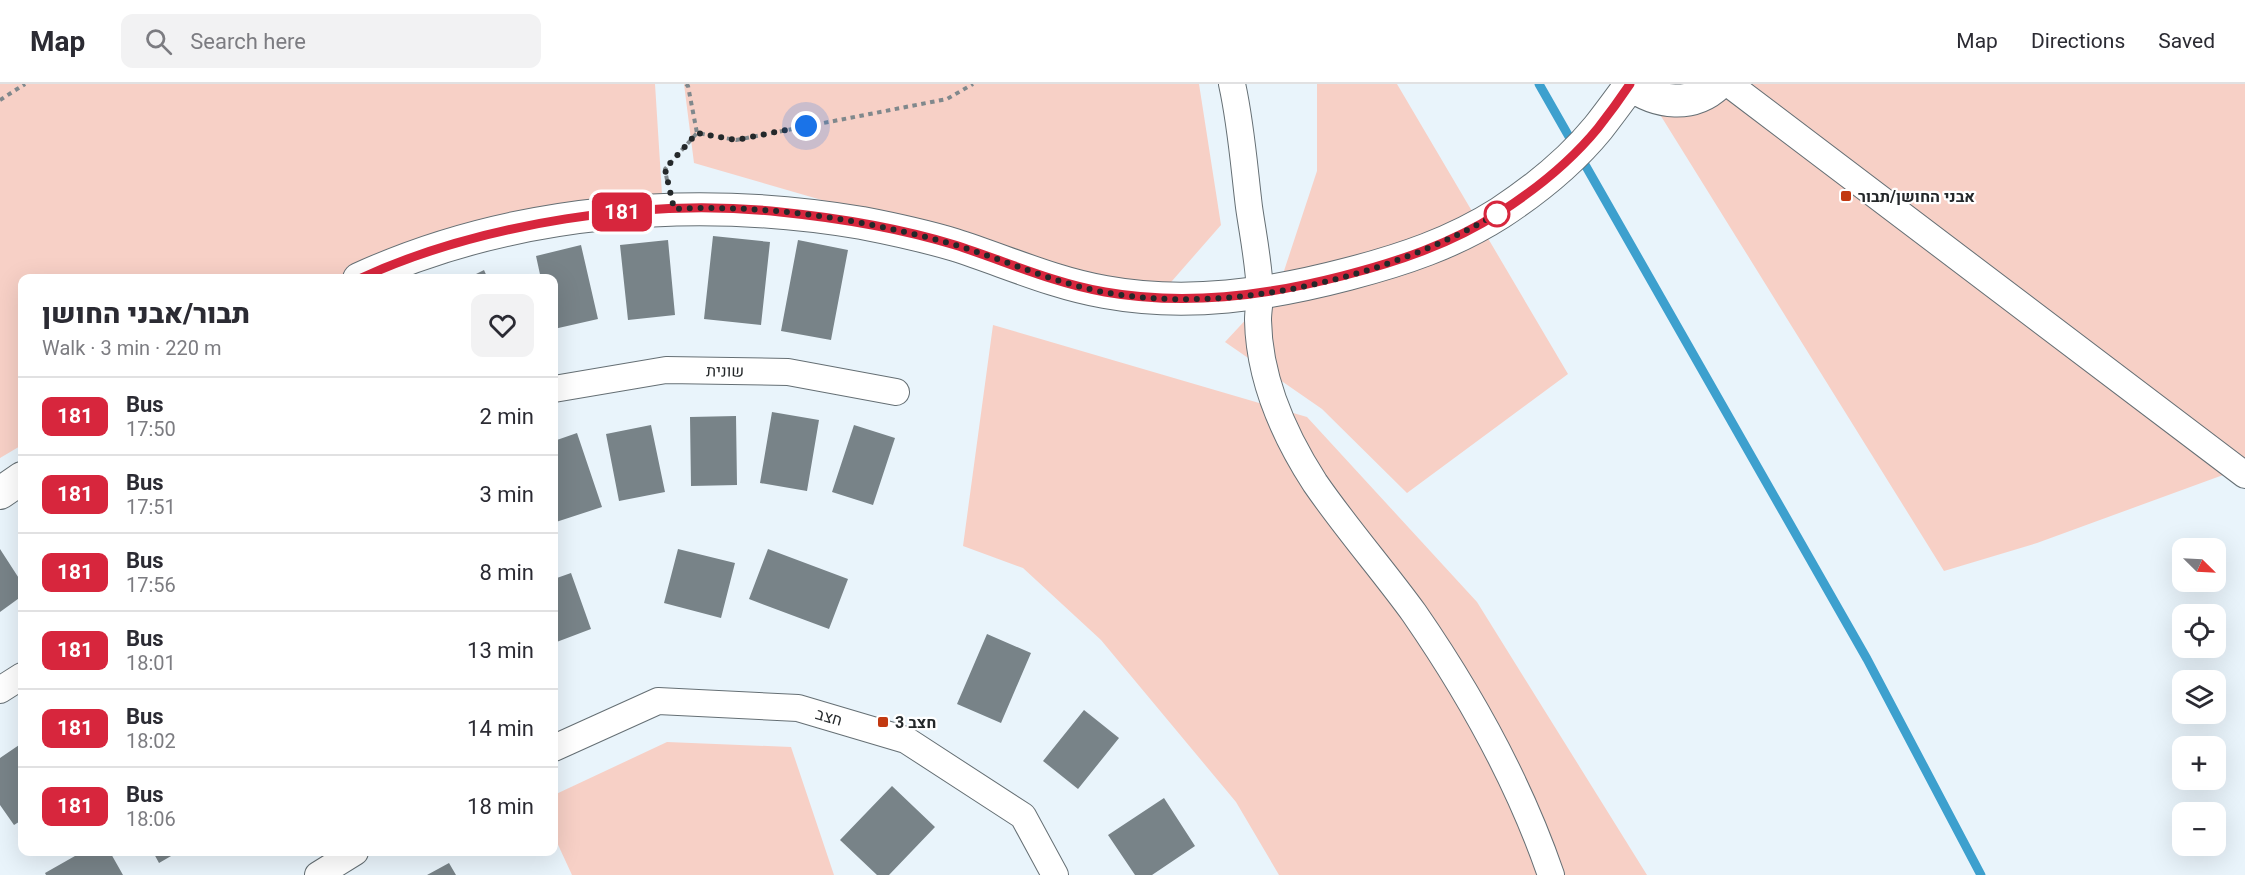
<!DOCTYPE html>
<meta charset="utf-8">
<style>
:root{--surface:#fff;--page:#f2f2f3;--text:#2b2b33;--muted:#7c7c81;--line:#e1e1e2}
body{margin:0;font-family:Roboto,Heebo,sans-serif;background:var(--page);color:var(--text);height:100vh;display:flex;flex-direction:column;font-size:22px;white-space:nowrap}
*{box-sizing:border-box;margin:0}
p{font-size:20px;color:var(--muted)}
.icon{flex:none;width:33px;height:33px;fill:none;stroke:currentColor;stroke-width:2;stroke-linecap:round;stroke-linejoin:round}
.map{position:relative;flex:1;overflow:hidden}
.sheet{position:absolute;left:18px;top:190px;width:540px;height:582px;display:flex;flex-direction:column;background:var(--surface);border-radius:12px;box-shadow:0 6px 24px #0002}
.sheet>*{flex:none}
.badge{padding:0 12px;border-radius:9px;font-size:21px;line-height:39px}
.needle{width:39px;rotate:114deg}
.fabs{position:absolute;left:2172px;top:454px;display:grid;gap:12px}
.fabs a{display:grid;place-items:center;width:54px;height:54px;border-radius:12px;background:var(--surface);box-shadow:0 6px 24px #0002;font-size:30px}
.you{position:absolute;width:30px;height:30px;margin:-15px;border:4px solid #fff;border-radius:50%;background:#1a73e8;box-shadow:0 0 0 9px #1a73e833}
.map>.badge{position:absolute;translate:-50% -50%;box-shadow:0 0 0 3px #fff}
.round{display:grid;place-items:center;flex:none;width:63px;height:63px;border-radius:12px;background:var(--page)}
.overview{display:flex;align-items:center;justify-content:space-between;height:102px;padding:0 24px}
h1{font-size:28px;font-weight:800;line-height:45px}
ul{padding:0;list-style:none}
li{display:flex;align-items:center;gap:18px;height:78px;padding:0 24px;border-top:2px solid var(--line)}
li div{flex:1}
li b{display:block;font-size:22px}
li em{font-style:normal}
li .badge{min-width:66px;font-weight:700;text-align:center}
header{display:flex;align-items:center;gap:36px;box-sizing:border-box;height:84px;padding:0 30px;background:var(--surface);border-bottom:2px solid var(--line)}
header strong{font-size:28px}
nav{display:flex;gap:33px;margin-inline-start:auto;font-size:21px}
.search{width:420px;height:54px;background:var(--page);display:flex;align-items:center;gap:15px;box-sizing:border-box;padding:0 21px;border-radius:12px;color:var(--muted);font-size:22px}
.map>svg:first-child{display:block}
.green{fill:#f7d0c6}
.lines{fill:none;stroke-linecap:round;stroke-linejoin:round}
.stream{stroke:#3da0ce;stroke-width:9}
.building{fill:#788388}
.minor-casing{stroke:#656f74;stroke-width:28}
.tertiary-casing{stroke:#656f74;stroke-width:34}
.path{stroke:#80888c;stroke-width:4;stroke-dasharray:4.5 4.5;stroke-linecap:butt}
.minor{stroke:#fff;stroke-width:26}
.tertiary{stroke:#fff;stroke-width:32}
.line-casing{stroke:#fff;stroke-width:14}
.line{stroke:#d7263d;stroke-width:9}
.walk{stroke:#24282a;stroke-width:6;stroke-dasharray:0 10.8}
.poi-dot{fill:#c23911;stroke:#fff;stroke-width:2}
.stop-dot{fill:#fff;stroke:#d7263d;stroke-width:3}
.labels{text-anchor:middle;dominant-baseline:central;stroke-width:4.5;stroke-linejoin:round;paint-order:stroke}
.poi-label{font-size:16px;font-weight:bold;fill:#24282a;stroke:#fff;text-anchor:start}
.street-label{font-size:16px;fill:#24282a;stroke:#fff}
</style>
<header>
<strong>Map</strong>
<div class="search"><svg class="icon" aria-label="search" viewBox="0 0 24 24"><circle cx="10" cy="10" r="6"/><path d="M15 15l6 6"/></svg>Search here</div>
<nav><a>Map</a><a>Directions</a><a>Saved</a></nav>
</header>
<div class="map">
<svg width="2245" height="791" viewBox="0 0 2245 791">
<rect width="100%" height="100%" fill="#e9f4fb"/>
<path class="green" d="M0,0H655L663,126L349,195H22V361L0,374Z
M684,0H1199L1221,141L1151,221L1088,193L694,79Z
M1317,0H1397L1568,290L1407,409L1322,325L1225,258L1280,199L1317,87Z
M1641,0H2245V383L2037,459L1944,487Z
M993,241L1307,333L1477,518L1647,791H1279L1236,718L1101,556L1023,484L963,462Z
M667,658L791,663L834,791H572L554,752V711Z"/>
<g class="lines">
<path class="stream" d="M1539,0L1867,575L1981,791"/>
</g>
<path class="building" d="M713,152L770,158L761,241L704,235Z
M668,156L675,231L628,236L620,161Z
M798,156L848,166L831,256L781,247Z
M581,161L598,235L554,245V195H541L536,172Z
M484,186L488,195H466Z
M772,328L819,336L807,407L760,399Z
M736,332L737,401L691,402L690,333Z
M651,341L665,408L619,417L606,350Z
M854,341L895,354L873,421L832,408Z
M577,349L602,423L556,438L554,430V357Z
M0,465L22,499V512L0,528Z
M678,465L735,479L721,534L664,519Z
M768,465L848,495L829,545L749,515Z
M571,489L591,545L554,559V495Z
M987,550L1031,569L1001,639L957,620Z
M1084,626L1119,654L1078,705L1043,677Z
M22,659V736L14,741L0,721V674Z
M892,702L935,743L889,791H877L840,756Z
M1164,714L1195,762L1152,791H1135L1108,751Z
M82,768H110L123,791H46L45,789Z
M153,768H178L159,779Z
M449,779L456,791H427Z"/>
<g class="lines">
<defs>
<path id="minor" d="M1232,0C1241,40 1244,82 1249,123C1253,151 1259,180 1260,209C1260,218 1258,227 1258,236C1259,294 1284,351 1315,399C1346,444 1382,485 1414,529C1470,610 1519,698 1551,791
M1729,0L2245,391
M554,305L666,286L788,288L896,308
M0,606L22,592
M554,664L658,617L798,624L906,656L1023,732L1055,791
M318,791L355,768"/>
<path id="tertiary" d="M1630,0C1657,20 1693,24 1718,0
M359,195C514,124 696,111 862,139C893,145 925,152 955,161C1005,177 1053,199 1105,208C1187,223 1268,211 1348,190C1402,176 1453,159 1500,129C1535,106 1571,77 1598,44C1609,30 1620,15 1631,0
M0,409L22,394"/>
</defs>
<use href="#minor" class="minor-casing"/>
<use href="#tertiary" class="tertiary-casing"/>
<path class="path" d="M686,0L688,2L697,49L736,56L947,15L973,0
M0,16L25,0
M667,96L665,85L697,49"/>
<use href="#minor" class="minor"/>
<use href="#tertiary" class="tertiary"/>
</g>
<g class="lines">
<defs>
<path id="line" d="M359,195C480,139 649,113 780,128C839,134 899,144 955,161C1005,177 1053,199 1105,208C1185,222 1264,212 1342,192C1397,178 1451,160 1499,129C1535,106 1571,77 1598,44C1609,30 1620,15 1630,0"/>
</defs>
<use href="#line" class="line-casing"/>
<use href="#line" class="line"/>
<path class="walk" d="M806,42L736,56L697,49L665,85L674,125C766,120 862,135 952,160C1003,175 1051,198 1103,208C1231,232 1389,194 1500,128L1497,130"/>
</g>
<g class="poi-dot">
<rect x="1840" y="106" width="12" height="12" rx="3"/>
<rect x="877" y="632" width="12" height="12" rx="3"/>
</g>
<circle class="stop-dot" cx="1497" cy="130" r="12"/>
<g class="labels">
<g class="poi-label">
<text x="1858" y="112">אבני החושן/תבור</text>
<text x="895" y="638">חצב 3</text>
</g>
<g class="street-label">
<text transform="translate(725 287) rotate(1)">שונית</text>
<text transform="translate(829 633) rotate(16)">חצב</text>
</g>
</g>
</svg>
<div class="fabs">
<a><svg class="needle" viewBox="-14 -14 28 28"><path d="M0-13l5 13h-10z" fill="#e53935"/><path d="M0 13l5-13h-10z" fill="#7c7c81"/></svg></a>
<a><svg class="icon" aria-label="locate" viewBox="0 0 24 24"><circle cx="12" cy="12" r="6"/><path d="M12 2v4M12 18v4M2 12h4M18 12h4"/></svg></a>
<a><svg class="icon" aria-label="layers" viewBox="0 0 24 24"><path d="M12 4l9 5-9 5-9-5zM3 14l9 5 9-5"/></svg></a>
<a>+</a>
<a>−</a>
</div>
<div class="you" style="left:806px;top:42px"></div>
<b class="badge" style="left:622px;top:128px;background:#d7263d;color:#fff">181</b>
<section class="sheet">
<div class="overview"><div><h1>תבור/אבני החושן</h1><p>Walk · 3 min · 220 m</p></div><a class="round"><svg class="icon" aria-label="heart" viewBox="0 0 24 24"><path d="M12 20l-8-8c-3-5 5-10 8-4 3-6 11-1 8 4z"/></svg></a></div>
<ul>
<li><span class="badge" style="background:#d7263d;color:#fff">181</span><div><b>Bus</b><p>17:50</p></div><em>2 min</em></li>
<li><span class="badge" style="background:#d7263d;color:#fff">181</span><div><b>Bus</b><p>17:51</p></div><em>3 min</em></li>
<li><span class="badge" style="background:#d7263d;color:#fff">181</span><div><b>Bus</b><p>17:56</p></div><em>8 min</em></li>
<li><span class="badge" style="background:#d7263d;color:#fff">181</span><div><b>Bus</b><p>18:01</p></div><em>13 min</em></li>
<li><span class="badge" style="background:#d7263d;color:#fff">181</span><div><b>Bus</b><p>18:02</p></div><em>14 min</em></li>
<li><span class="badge" style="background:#d7263d;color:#fff">181</span><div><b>Bus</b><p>18:06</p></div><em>18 min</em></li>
</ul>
</section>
</div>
